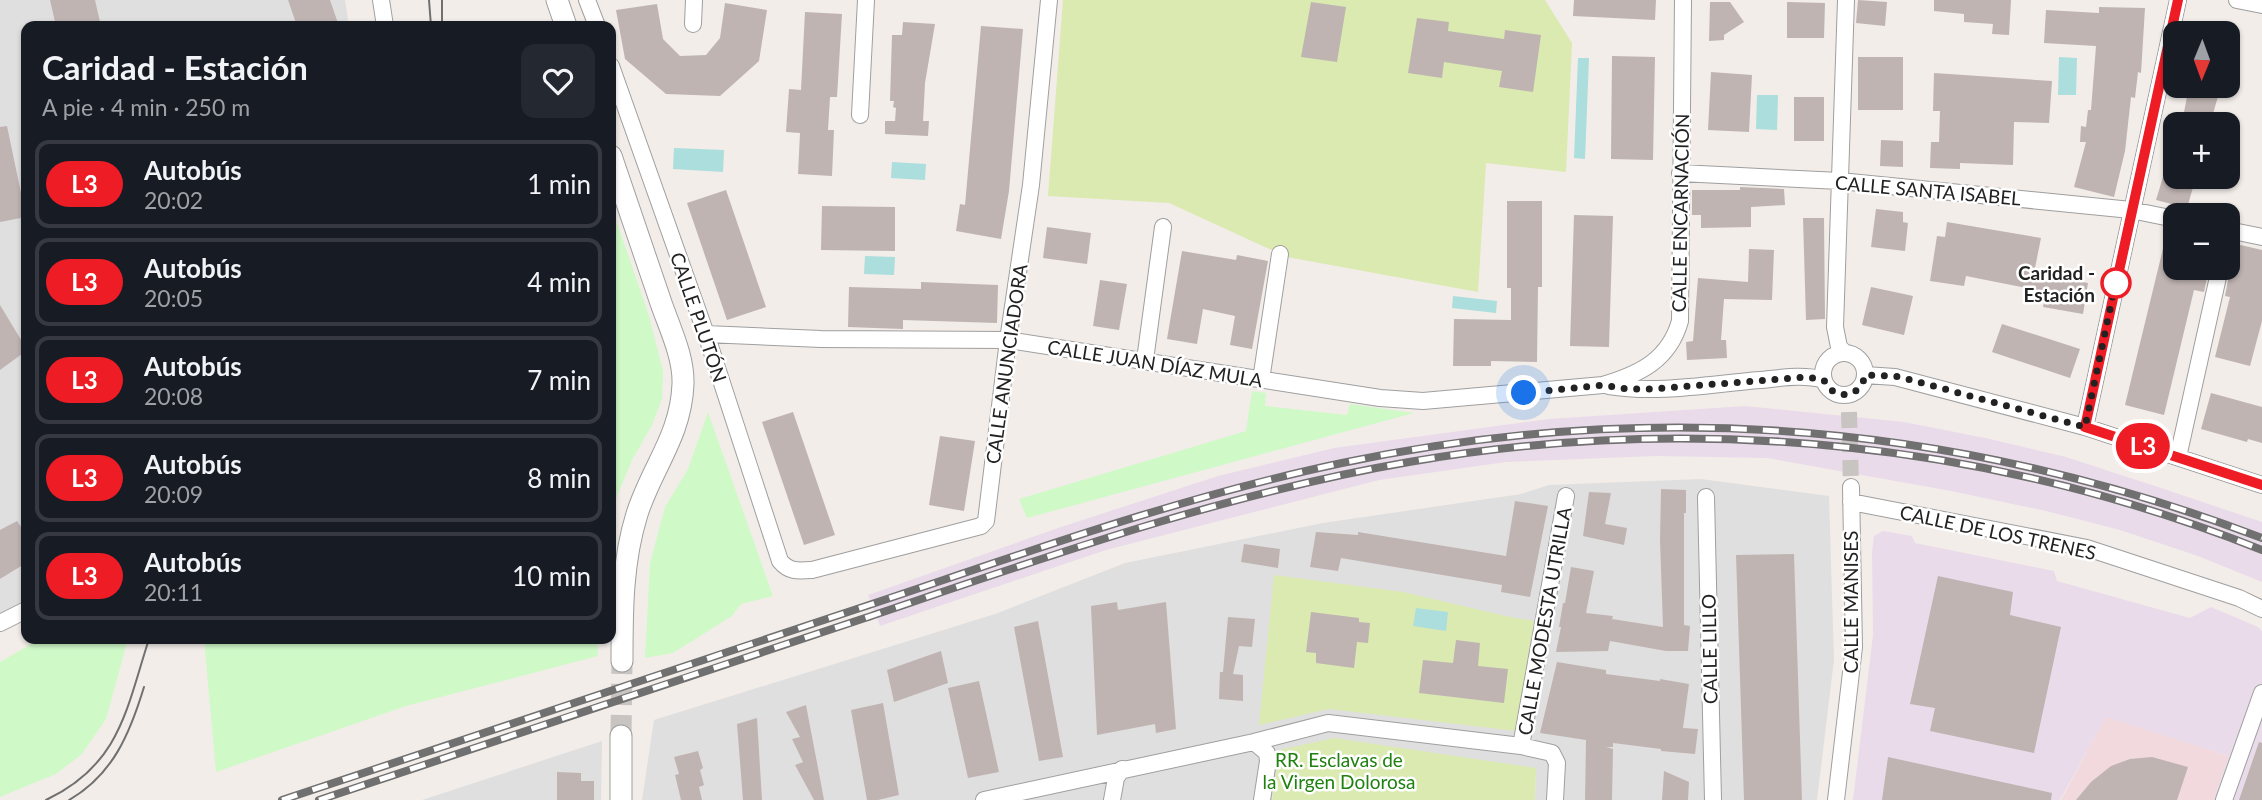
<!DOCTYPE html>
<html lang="es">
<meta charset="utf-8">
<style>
:root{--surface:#171b24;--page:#242831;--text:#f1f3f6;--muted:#9ea1a6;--line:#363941}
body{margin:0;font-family:Lato,sans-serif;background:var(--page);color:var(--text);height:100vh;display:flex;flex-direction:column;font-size:26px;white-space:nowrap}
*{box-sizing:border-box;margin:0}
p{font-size:23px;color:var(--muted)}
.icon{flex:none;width:38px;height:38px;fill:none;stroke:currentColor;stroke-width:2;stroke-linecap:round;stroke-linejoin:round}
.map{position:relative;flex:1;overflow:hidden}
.side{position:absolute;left:21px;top:21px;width:595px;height:623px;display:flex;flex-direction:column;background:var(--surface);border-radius:14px;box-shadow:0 2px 5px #0004}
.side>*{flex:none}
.badge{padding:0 14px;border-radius:23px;font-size:24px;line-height:46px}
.needle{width:46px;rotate:181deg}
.buttons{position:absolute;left:2163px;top:21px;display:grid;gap:14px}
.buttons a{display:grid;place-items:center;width:77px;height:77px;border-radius:14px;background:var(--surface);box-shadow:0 2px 5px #0004;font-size:35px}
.you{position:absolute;width:35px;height:35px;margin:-18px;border:5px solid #fff;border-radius:50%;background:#1a73e8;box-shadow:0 0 0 10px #1a73e833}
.map>.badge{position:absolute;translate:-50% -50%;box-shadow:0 0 0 4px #fff}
.round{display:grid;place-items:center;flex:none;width:74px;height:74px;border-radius:14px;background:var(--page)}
.summary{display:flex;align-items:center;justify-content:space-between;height:119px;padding:0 21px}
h1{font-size:33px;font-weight:700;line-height:52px}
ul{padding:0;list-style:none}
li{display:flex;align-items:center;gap:21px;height:88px;margin:0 14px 10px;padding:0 7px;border:4px solid var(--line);border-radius:14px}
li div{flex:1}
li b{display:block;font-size:26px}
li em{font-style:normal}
li .badge{min-width:77px;font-weight:700;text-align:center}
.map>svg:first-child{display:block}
.residential{fill:#e0dfdf}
.commercial{fill:#f1d9de}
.industrial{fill:#eadbea}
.grass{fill:#daeab1}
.park{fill:#d0f9c8}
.water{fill:#abdedd}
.building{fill:#bfb4b2}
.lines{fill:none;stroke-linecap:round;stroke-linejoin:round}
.minor-tunnel{stroke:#c8c4c1;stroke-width:16;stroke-dasharray:16 8;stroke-linecap:butt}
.tertiary-tunnel{stroke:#c8c4c1;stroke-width:21;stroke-dasharray:21 10;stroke-linecap:butt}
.minor-casing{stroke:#9f9f9f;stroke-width:18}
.tertiary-casing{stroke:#9f9f9f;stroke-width:23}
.minor{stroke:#fff;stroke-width:16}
.tertiary{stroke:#fff;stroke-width:21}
.tram{stroke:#707070;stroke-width:2}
.rail-casing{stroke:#707070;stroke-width:8}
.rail{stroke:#fff;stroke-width:5;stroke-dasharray:16;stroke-linecap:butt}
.line-casing{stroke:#fff;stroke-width:16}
.line{stroke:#ee1c25;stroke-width:10}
.walk{stroke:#222;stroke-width:7;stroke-dasharray:0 12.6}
.stop-dot{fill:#fff;stroke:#ee1c25;stroke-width:3.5}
.labels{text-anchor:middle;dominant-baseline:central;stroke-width:5;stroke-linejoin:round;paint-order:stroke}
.street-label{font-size:19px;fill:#222;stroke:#fff}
.stop-label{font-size:19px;font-weight:bold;fill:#222;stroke:#fff;text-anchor:end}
.park-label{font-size:19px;fill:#1f810f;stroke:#fff}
</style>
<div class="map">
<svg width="2262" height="800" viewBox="0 0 2262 800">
<rect width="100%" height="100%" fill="#f2ede9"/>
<path class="residential" d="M0,0H345L349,26H26V598L0,621Z
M1701,479L1829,496L1834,660L1817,800H1535L1536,768L1280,750L1272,800H642L654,720L995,614L1125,563L1323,523L1521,494L1549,485Z
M602,741L601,800H422Z"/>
<path class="commercial" d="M2106,716L2229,756L2213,800H2061Z"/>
<path class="industrial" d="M1745,406L1904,422L1990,439L2066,457L2164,489L2262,522V582L2198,556L2120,530L2046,511L1951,491L1767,458L1656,456L1506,462L1379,480L1106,550L880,626L868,595L1061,527L1218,476L1334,448L1549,419Z
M1883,531L1912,536L1915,543L2054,571L2057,581L2190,618L2211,607L2258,627L2262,631V800H2213L2229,756L2106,717L2060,800H1853L1873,635L1872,552L1874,536Z"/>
<path class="grass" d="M1063,0H1545L1572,43L1566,172L1486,163L1478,292L1287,257L1169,203L1048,196Z
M1274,575L1403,592L1510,617L1534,621L1516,731L1329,709L1259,725Z
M1334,738L1536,768L1535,800H1272L1280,750Z"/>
<path class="park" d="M611,205L649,316L663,371L662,399L652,425L632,460L611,511Z
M1252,391L1266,393L1265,406L1347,415L1350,404L1414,413L1027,518L1019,499L1246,431Z
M708,412L773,596L741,604L732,616L673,653L645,658L650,563L665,507L688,469Z
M40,639H128L106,719L82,754L56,774L0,797V662Z
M204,639H597L598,656L406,706L216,772Z"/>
<path class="water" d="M2059,57L2077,58L2076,95H2058Z
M1578,58H1589L1585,159L1574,158Z
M1757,95H1778L1777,130L1756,129Z
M674,148L724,150L723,172L673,169Z
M892,162L926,164L925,180L891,178Z
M865,256L895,257L894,275L864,274Z
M1453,296L1497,301L1496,313L1452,308Z
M1416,608L1448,612L1446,631L1413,626Z"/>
<path class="building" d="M50,0H95L101,26H56Z
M288,0H330L339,26H297Z
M1574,0H1656L1655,20L1573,16Z
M1858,0L1887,2L1885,26L1856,23Z
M1934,0H2011L2009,35L1992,34L1993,24L1964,22V14L1934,11Z
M1311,2L1346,7L1337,62L1301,57Z
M1710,2H1730L1744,22L1724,35V40L1709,41Z
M1787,2L1825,3L1824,38H1787Z
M725,3L767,10L759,61L720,96L666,94L625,59L616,10L657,4L663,39L680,56L706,55L720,38Z
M2099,7L2145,8L2141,73L2138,72L2135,98L2131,97L2125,151L2114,197L2074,187L2086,142H2080L2081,126L2086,127L2088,110H2091L2096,46L2044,43L2046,10L2099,13Z
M805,12L842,14L837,97H830L828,130H834L832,176L798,174L800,133L786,132L789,89L801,90Z
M1417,18L1449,22L1448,31L1504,39L1505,30L1541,35L1533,92L1499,87L1502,71L1444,62L1442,78L1408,73Z
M903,22L935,24L925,83L923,121H929L928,136L885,134V121H895L896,108L893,107L894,101H890L892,35H902Z
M981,26L1023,29L1009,191L1001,239L956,231L960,204L965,205Z
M1612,56L1655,57L1653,160L1611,159Z
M1858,57H1903V110H1858Z
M1711,72L1752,75L1749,132L1708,130Z
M1934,73L2052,81L2049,123L2014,122L2013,165L1960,163V169L1930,168L1931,142H1939L1940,111H1933Z
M2189,87L2219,93L2210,124L2182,122Z
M1794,97H1824V141H1794Z
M7,126L26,217L0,222V127Z
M1881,140L1903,141V167L1880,166Z
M2163,177H2196L2187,208L2156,200Z
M1740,187L1784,189L1785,205L1751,207V227L1701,228V215H1692V190H1740Z
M726,190L766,307L727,320L687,203Z
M1507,201H1542V287H1538L1537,362L1491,361V366H1453L1454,319L1511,320V288H1507Z
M822,206L895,207V251L821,250Z
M1876,209L1903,212V222L1908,223L1905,251L1871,247Z
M1574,215L1613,216L1609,347L1570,346Z
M1803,218H1824L1825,319L1806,320Z
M1947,222L2041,238L2034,273L2088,283L2083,314L2043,307L2046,292L1966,276L1964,286L1930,281L1937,236L1945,237Z
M1047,227L1091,233L1087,264L1043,258Z
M2168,228L2175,229V268H2209L2204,292L2194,290L2164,415L2125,405Z
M2232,243L2262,250V321L2250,366L2215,357L2230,297L2225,296L2230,270L2228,261Z
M1749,249L1774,250L1772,300L1724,299L1721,340H1726L1727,358L1687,360L1686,342L1693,341L1698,278L1748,282Z
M1182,251L1236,260L1237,255L1268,261L1252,349L1230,345L1235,316L1203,309L1197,344L1167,339Z
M1100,280L1127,284L1119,330L1093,326Z
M921,282L998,285L997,323L903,320V329L848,327L849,287L921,289Z
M1871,287L1913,296L1904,335L1862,325Z
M0,305L26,348V351L0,370Z
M2002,324L2080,349L2070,378L1992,352Z
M2211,393L2262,407V443L2248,439L2247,442L2201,429Z
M793,412L835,535L804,545L762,422Z
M940,436L975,441L964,511L929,505Z
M1661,489L1686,490V513H1684V625L1690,626L1688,651H1666L1610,641L1608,651L1556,652L1561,627H1559L1563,603H1565L1571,567L1594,571L1586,613L1613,616L1612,619L1663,627L1660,540Z
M1589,492L1611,493L1605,524L1627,528L1624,545L1583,536Z
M1515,501L1548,506L1530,597L1501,592L1502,585L1341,558L1338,571L1310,567L1316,532L1358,535V532L1506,556Z
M17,521L26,534V563L0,579V530Z
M1244,544L1280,549L1278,568L1241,562Z
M1794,554L1802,800H1744L1736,555Z
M1938,576L2013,592L2010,615L2061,627L2034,753L1930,731L1935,708L1910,704Z
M1117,602L1118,610L1166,602L1176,729L1156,733L1155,724L1097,735L1091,606Z
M1311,612L1359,618V622L1370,623L1368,643L1357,642L1354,668L1316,663V653L1306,652Z
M1228,617L1255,619L1252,647L1239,646L1233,674L1243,675V701L1219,699L1220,672H1223Z
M1038,621L1063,757L1039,761L1014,627Z
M1456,640L1480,643L1478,666L1508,669L1504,703L1419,693L1423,660L1453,663Z
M941,651L948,683L894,702L887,670Z
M1557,662L1606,670V674L1660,681V679L1689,684L1683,728L1698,729L1695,754L1661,751V749L1613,743V747H1606L1613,749L1612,800H1585L1586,740L1540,733Z
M979,681L999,772L968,778L948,688Z
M883,703L899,795L878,800H867L851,710Z
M806,705L822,789L824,800H814L795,765L803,762L792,739L800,737L786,712Z
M757,718L762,800H743L737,724Z
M2259,742L2262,743V800H2239Z
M698,751L703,768L700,770L704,785L699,787L702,800H681L675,775L679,774L674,757Z
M1888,757L2052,793L2051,800H1882Z
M2152,757L2188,767L2177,800H2076L2091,782L2111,766L2130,759Z
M1664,771L1689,782L1688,800H1662Z
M557,772L581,773V781H594V800H557Z"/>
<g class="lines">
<path class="minor-tunnel" d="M1849,412L1851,487"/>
<path class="tertiary-tunnel" d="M621,736L622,661"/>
<defs>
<path id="minor" d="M381,0L385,26
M587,0L597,26
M2237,0L2262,5
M693,24L694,0
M611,66L706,334L780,561C789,572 798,571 812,570L981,526L986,521L1008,340L1031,185L1049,0
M860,115L866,0
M1680,173L1840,181L2131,210L2175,219
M2228,230L2262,237
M706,334L821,339L1008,340L1380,398L1423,401L1603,385C1640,374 1669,360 1680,321L1683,0
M1845,353L1839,347L1835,327L1846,0
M1823 374a21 21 0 1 1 42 0a21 21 0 1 1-42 0Z
M1145,360L1163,227
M1865,375L1895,377L2085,427L2262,485
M1261,380L1280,254
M1609,386C1658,394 1710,384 1760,380C1781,378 1803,374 1824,380
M2085,427L2178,0
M2178,457L2220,268
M1706,497L1713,800
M1851,502L2087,548L2239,598L2262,609
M0,623L26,610
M1254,742L1267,753L1268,761L1262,800
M1521,746L1566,496
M984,800L1254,742L1328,723L1521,746L1552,753L1557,763L1555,800
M1112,800L1116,778L1122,769
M1836,800L1854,647L1851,487
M2224,800L2262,693"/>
<path id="tertiary" d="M557,0L566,26
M611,156C627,203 643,250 659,297C668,325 684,355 683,384C681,436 652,467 637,514C622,562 622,611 622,661
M621,800V736"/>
</defs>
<use href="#minor" class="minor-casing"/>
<use href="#tertiary" class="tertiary-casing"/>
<use href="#minor" class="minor"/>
<use href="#tertiary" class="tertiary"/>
<path class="tram" d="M429,0L431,26
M442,26V0
M46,800C120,765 126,710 149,639
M69,800C113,775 130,733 144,687"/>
<defs>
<path id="rail" d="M282,800C478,735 673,670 869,605C1025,553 1180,497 1342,463C1655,397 1963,424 2262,538
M319,800C501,739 683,678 865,618C1043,558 1223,494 1409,462C1695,412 1992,442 2262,550"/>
</defs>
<use href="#rail" class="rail-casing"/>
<use href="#rail" class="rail"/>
</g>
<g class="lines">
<defs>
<path id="line" d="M2178,0L2085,427L2262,485"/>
</defs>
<use href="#line" class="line-casing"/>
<use href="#line" class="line"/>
<path class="walk" d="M1524,393L1603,385L1628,389H1653L1806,377L1824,380C1834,402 1861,398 1865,375L1895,376L1911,380L2085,427L2116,281V283"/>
</g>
<circle class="stop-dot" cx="2116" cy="283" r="14"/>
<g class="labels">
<g class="street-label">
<text transform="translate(1928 190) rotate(5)">CALLE SANTA ISABEL</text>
<text transform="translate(1680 213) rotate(-89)">CALLE ENCARNACIÓN</text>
<text transform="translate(699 317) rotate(71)">CALLE PLUTÓN</text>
<text transform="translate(1155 363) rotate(9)">CALLE JUAN DÍAZ MULA</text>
<text transform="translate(1006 364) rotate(-82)">CALLE ANUNCIADORA</text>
<text transform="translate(1998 532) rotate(12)">CALLE DE LOS TRENES</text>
<text transform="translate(1850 602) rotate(-90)">CALLE MANISES</text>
<text transform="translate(1544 621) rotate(-80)">CALLE MODESTA UTRILLA</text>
<text transform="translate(1709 649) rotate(-91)">CALLE LILLO</text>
</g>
<g class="stop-label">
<text x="2095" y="272">Caridad -<tspan x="2095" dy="22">Estación</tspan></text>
</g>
<g class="park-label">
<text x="1339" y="759">RR. Esclavas de<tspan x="1339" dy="22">la Virgen Dolorosa</tspan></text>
</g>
</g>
</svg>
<div class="buttons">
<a><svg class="needle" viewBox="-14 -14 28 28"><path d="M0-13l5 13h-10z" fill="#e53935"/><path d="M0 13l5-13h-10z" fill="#9ea1a6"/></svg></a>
<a>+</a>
<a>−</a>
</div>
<div class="you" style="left:1524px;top:393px"></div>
<b class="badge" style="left:2143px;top:446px;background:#ee1c25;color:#fff">L3</b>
<section class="side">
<div class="summary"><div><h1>Caridad - Estación</h1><p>A pie · 4 min · 250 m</p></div><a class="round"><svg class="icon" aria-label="heart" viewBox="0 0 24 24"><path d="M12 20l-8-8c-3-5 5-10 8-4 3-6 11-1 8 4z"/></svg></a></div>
<ul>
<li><span class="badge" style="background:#ee1c25;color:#fff">L3</span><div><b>Autobús</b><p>20:02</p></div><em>1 min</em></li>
<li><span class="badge" style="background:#ee1c25;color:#fff">L3</span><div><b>Autobús</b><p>20:05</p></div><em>4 min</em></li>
<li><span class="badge" style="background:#ee1c25;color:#fff">L3</span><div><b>Autobús</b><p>20:08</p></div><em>7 min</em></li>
<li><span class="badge" style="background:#ee1c25;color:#fff">L3</span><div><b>Autobús</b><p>20:09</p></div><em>8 min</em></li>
<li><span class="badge" style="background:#ee1c25;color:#fff">L3</span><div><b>Autobús</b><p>20:11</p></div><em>10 min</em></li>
</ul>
</section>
</div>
